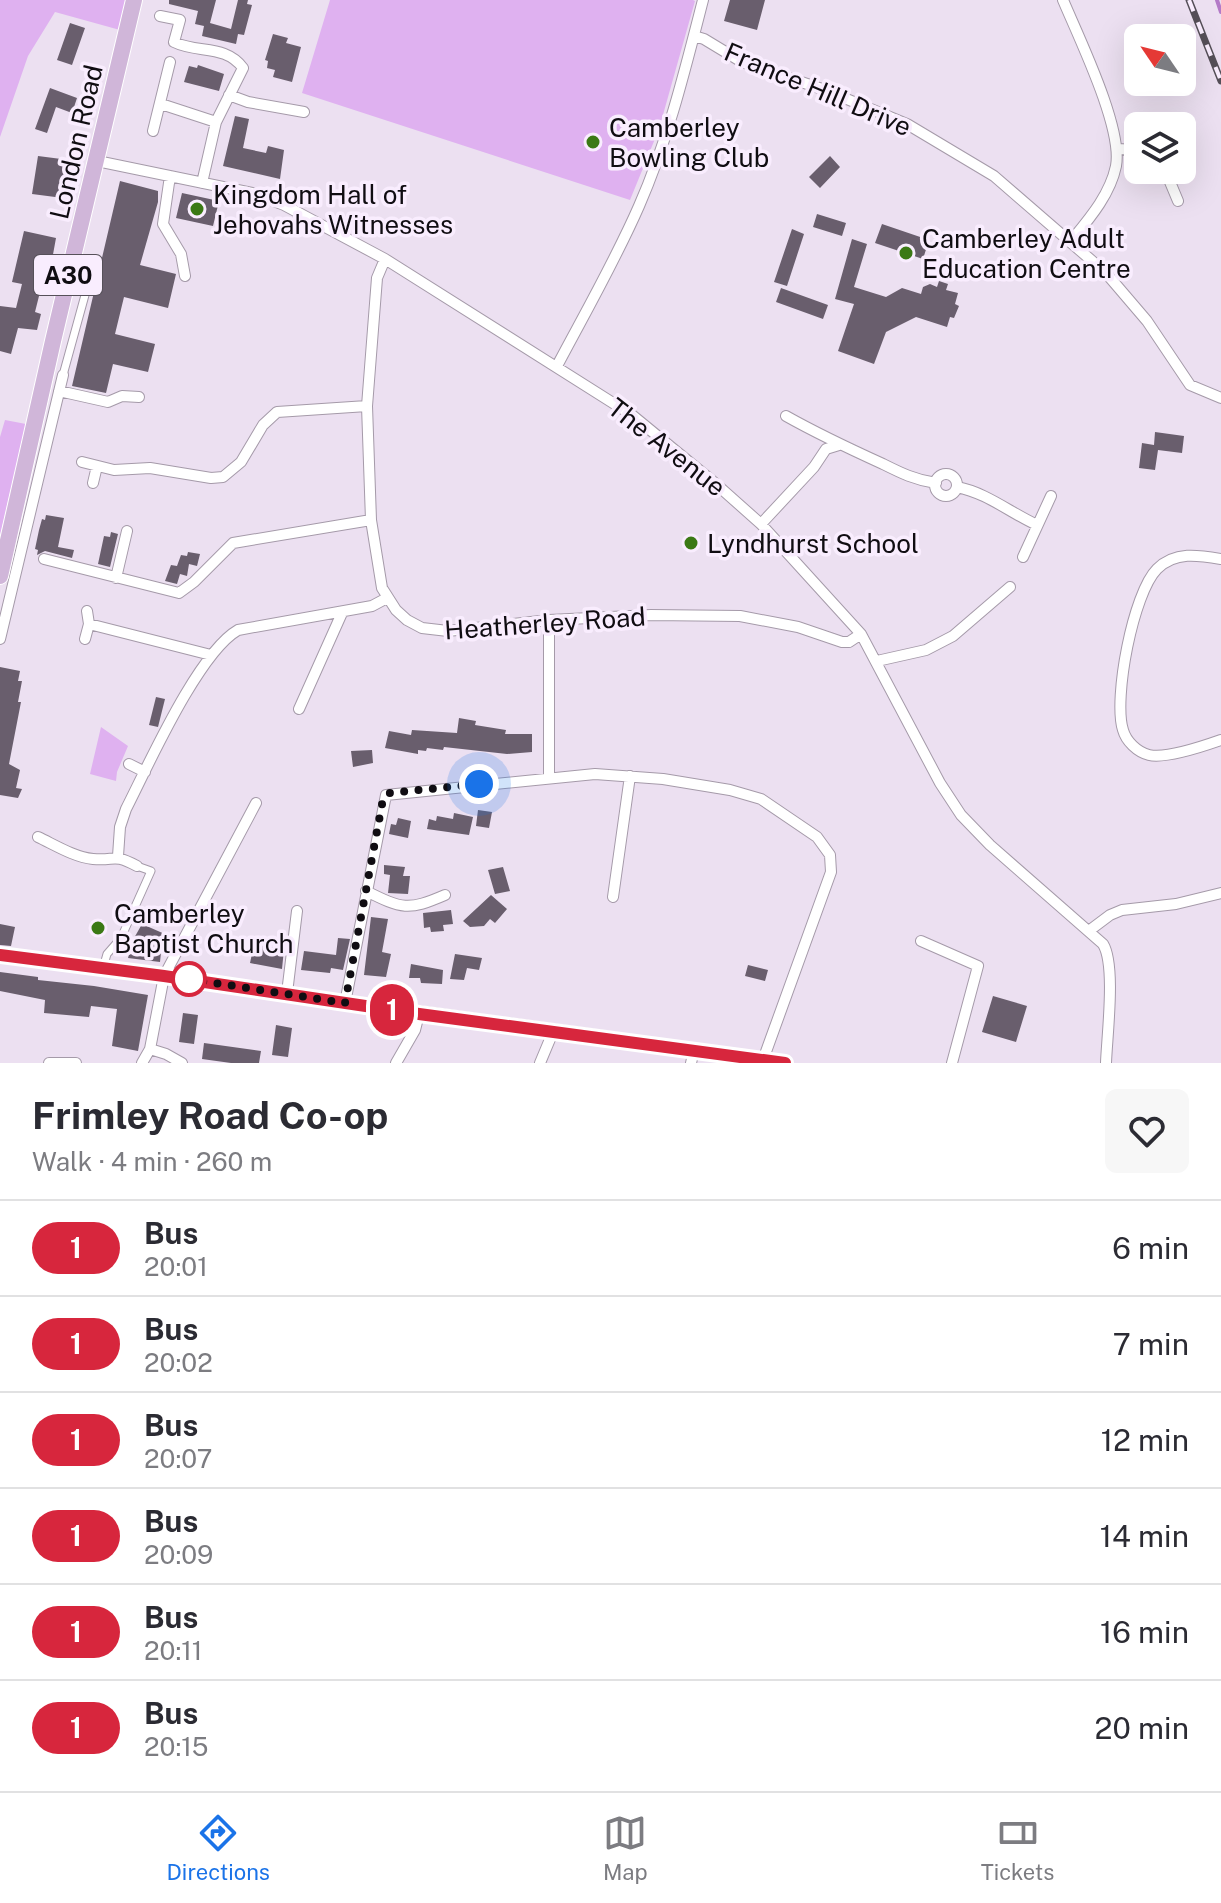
<!DOCTYPE html>
<meta charset="utf-8">
<style>
:root{--surface:#fff;--page:#f7f7f7;--text:#2b2b33;--muted:#7c7c81;--line:#e1e1e2;--accent:#1a73e8}
body{margin:0;font-family:"Public Sans",sans-serif;background:var(--page);color:var(--text);height:100vh;display:flex;flex-direction:column;font-size:30px;white-space:nowrap}
*{box-sizing:border-box;margin:0}
p{font-size:26px;color:var(--muted)}
.icon{flex:none;width:44px;height:44px;fill:none;stroke:currentColor;stroke-width:2;stroke-linecap:round;stroke-linejoin:round}
.map{position:relative;height:1063px;overflow:hidden}
.drawer{display:flex;flex-direction:column;background:var(--surface);flex:1}
.drawer>*{flex:none}
.badge{padding:0 16px;border-radius:26px;font-size:28px;line-height:52px}
.needle{width:52px;rotate:305deg}
.controls{position:absolute;left:1124px;top:24px;display:grid;gap:16px}
.controls a{display:grid;place-items:center;width:72px;height:72px;border-radius:12px;background:var(--surface);box-shadow:0 8px 32px #0002;font-size:40px}
.you{position:absolute;width:40px;height:40px;margin:-20px;border:6px solid #fff;border-radius:50%;background:#1a73e8;box-shadow:0 0 0 12px #1a73e833}
.map>.badge{position:absolute;translate:-50% -50%;box-shadow:0 0 0 4px #fff}
.round{display:grid;place-items:center;flex:none;width:84px;height:84px;border-radius:12px;background:var(--page)}
.overview{display:flex;align-items:center;justify-content:space-between;height:136px;padding:0 32px}
h1{font-size:38px;font-weight:700;line-height:60px}
ul{padding:0;list-style:none}
li{display:flex;align-items:center;gap:24px;height:96px;padding:0 32px;border-top:2px solid var(--line)}
li div{flex:1}
li b{display:block;font-size:30px}
li em{font-style:normal}
li .badge{min-width:88px;font-weight:700;text-align:center}
.tabs{display:flex;justify-content:space-around;align-items:center;height:112px;border-top:2px solid var(--line);background:var(--surface);font-size:22px;color:var(--muted)}
.tabs a{display:grid;justify-items:center;gap:4px}
.tabs .selected{color:var(--accent)}
.map>svg:first-child{display:block}
.green{fill:#dfb1f0}
.lines{fill:none;stroke-linecap:round;stroke-linejoin:round}
.stream{stroke:#b37ac7;stroke-width:4}
.building{fill:#695e6d}
.pedestrian-casing{stroke:#a59aa9;stroke-width:9}
.minor-casing{stroke:#a59aa9;stroke-width:12}
.secondary-casing{stroke:#a59aa9;stroke-width:16}
.primary-casing{stroke:#fff;stroke-width:18}
.pedestrian{stroke:#fff;stroke-width:7}
.minor{stroke:#fff;stroke-width:10}
.secondary{stroke:#fff;stroke-width:14}
.primary{stroke:#d0b6d9;stroke-width:16}
.rail-casing{stroke:#554f58;stroke-width:7}
.rail{stroke:#f9edfe;stroke-width:4;stroke-dasharray:12;stroke-linecap:butt}
.line-casing{stroke:#fff;stroke-width:18}
.line{stroke:#d7263d;stroke-width:12}
.walk{stroke:#100d12;stroke-width:8;stroke-dasharray:0 14.4}
.poi-dot{fill:#3b7915;stroke:#f9edfe;stroke-width:3}
.stop-dot{fill:#fff;stroke:#d7263d;stroke-width:4}
.labels{text-anchor:middle;dominant-baseline:central;stroke-width:7;stroke-linejoin:round;paint-order:stroke}
.shield{fill:#f9edfe;stroke:#565059;stroke-width:2}
.shield-label{font-size:24px;font-weight:bold;fill:#100d12}
.street-label{font-size:26px;fill:#100d12;stroke:#f9edfe}
.poi-label{font-size:26px;fill:#100d12;stroke:#f9edfe;text-anchor:start}
</style>
<div class="map">
<svg width="1221" height="1063" viewBox="0 0 1221 1063">
<rect width="100%" height="100%" fill="#ece0f1"/>
<path class="green" d="M0,0H126L120,30L55,12L28,56L0,137Z
M330,0H693L695,1L659,129L630,200L302,93Z
M5,420L26,424L0,536V437Z
M101,727L128,746L117,772L116,781L90,774Z"/>
<g class="lines">
<path class="stream" d="M1217,0L1221,12"/>
</g>
<path class="building" d="M169,0H216L210,23L231,29L238,0H248L247,4L252,5L244,35L238,34L236,44L202,36L204,26L195,24L198,11L169,4Z
M730,0H765L757,30L724,21Z
M70,23L85,28L72,65L57,60Z
M273,34L288,38L286,43L301,47L292,82L273,77L275,70L267,68L268,61L265,60Z
M198,65L224,74L219,91L184,82L189,66L197,68Z
M50,88L77,98L72,113L56,107L47,133L35,129Z
M235,116L249,119L243,148L266,153L268,146L284,150L280,179L223,166Z
M38,156L69,160L63,198L32,194Z
M830,156L840,167L820,188L809,177Z
M120,181L158,191V202L140,265L176,274L168,308L124,297L115,334L155,344L148,372L113,364L106,393L72,386Z
M182,193L219,201L213,226L176,218Z
M817,214L846,223L842,236L813,227Z
M882,224L929,240L923,259L875,243Z
M792,229L804,234L787,286L774,282Z
M24,231L56,238L46,293L40,292L35,312L41,314L37,330L18,328L11,354L0,351V306L16,308L22,284L12,282Z
M852,239L867,244L854,287L886,297L902,288L921,294L923,287L930,284L937,287L939,281L948,284L946,290L958,293L955,304L959,306L954,318L950,317L947,327L916,317L886,332L874,364L838,351L854,304L835,299Z
M781,288L828,305L823,319L776,302Z
M1155,432L1184,436L1182,453L1158,450L1155,470L1139,468L1142,443L1154,445Z
M46,515L64,518L58,547L74,550L72,558L45,551L37,555L38,550L35,549L39,530L42,519L45,520Z
M111,532L118,534L110,567L98,564L104,536L110,537Z
M188,552L200,554L197,566L189,564L187,576L180,574L177,584L165,581L171,565L177,566L181,555L187,556Z
M0,667L20,671L18,681H22L18,702H21L9,764L20,770L16,788L22,789L18,798L0,795Z
M156,697L165,699L158,727L149,725Z
M459,718L476,721L475,725L506,730L505,734H532V752L507,754L444,747L443,750L427,748L426,751L418,750V754L385,748L389,731L411,735L412,730L457,733Z
M372,750L373,763L353,767L351,751Z
M478,810L492,812L489,828L476,826Z
M454,813L473,817L469,835L427,829L429,819L436,821L437,816L453,819Z
M398,818L411,821L408,838L389,834L391,824L396,825Z
M384,865L405,867L403,876H410L408,894L388,893L390,875L384,874Z
M503,867L510,891L495,894L488,870Z
M491,895L507,909L495,923L490,919L484,926L470,927L463,921Z
M451,910L453,924L443,925L444,931L431,932L430,927L424,928L423,913Z
M371,917L388,919L382,952L391,954L386,977L364,975Z
M0,924L15,927L11,946L0,945Z
M142,924L167,935L162,943L160,962L128,958L133,940Z
M338,938L350,939L343,970L331,968L330,973L301,970L304,951L336,955Z
M257,945L284,949L282,969L250,963L253,949L256,950Z
M455,954L482,958L479,970L467,968L464,980L450,979Z
M411,964L443,970L442,984L421,983L420,978H409Z
M748,965L768,970L765,981L745,976Z
M0,972L38,977V980L94,986L148,995L138,1051L112,1046L117,1009L91,1006L89,1017L44,1013L45,1000L0,991Z
M993,996L1027,1006L1016,1042L982,1032Z
M183,1013L198,1015L194,1044L179,1042Z
M276,1025L292,1028L288,1057L272,1055Z
M204,1043L261,1051L259,1063H231L202,1059Z"/>
<g class="lines">
<defs>
<path id="pedestrian" d="M63,375L93,266
M103,968L107,954L121,938L151,871L137,866"/>
<path id="minor" d="M1063,0C1079,38 1123,128 1116,166C1110,195 1089,219 1071,241
M160,16L180,20L174,42C198,54 225,44 243,68L216,122L202,183
M694,36L704,39L742,62L825,90L907,124L994,176L1106,273L1147,321L1190,385L1221,398
M229,95L248,102L304,112
M161,104L216,122
M153,131L170,62
M1117,149L1138,150
M97,161L252,193L284,205L385,259L632,415L716,484L761,524L861,634L940,783L961,815L990,845L1103,944C1116,965 1107,1035 1106,1063
M1165,170L1178,201
M170,176L163,224L181,254L185,276
M385,259L377,278L367,406L371,520L382,588L396,610L407,620L422,628L448,631L549,620L651,615L740,616L798,627L842,642H849L861,634
M557,366C585,313 615,261 639,206C668,140 685,70 703,0
M59,391L108,402L122,396L139,397
M786,416C818,434 850,449 883,464C901,473 915,480 936,483
M82,462L114,470L150,468L211,478L223,477L241,462L263,425L277,412L367,406
M935 485a11 11 0 1 1 22 0a11 11 0 1 1-22 0Z
M93,483L97,466
M957,487C987,493 1009,512 1037,525
M761,524L814,467L826,449L839,445
M1023,557L1051,496
M44,559L179,593L194,582L233,543L371,520
M1221,559C1198,555 1175,551 1157,569C1133,593 1113,699 1123,730C1126,741 1137,752 1149,755C1166,759 1204,746 1221,740
M116,578L127,531
M89,624L211,655
M0,639L63,375
M85,639L89,624L87,611
M877,661L926,650L953,636L1010,587
M299,709L342,613
M129,764L145,772
M549,778V620
M38,837C55,845 74,857 93,859C117,861 112,853 137,866
M118,856L120,827L126,809C148,766 198,653 238,630L372,606L387,598
M366,891C402,909 408,911 445,895
M613,897L630,776
M1090,930L1110,915L1122,910L1176,904L1221,893
M921,941L978,966L952,1063
M287,993L297,911
M345,1003L386,795L595,774L663,779L730,790L761,799L817,837L830,855L831,872L763,1060
M150,1049L166,1054L182,1063
M49,1063H76
M142,1063L150,1049L164,976L256,803
M396,1063L415,1030L419,1014
M540,1063L553,1032
M691,1063L694,1050"/>
<path id="secondary" d="M0,955L164,976L409,1012L785,1063"/>
<path id="primary" d="M0,576L53,341L134,0"/>
</defs>
<use href="#pedestrian" class="pedestrian-casing"/>
<use href="#minor" class="minor-casing"/>
<use href="#secondary" class="secondary-casing"/>
<use href="#primary" class="primary-casing"/>
<use href="#pedestrian" class="pedestrian"/>
<use href="#minor" class="minor"/>
<use href="#secondary" class="secondary"/>
<use href="#primary" class="primary"/>
<defs>
<path id="rail" d="M1189,0L1221,81"/>
</defs>
<use href="#rail" class="rail-casing"/>
<use href="#rail" class="rail"/>
</g>
<g class="lines">
<defs>
<path id="line" d="M0,955L164,976L419,1014L785,1063"/>
</defs>
<use href="#line" class="line-casing"/>
<use href="#line" class="line"/>
<path class="walk" d="M189,979L345,1003L383,799L390,793L479,784"/>
</g>
<g class="poi-dot">
<circle cx="593" cy="142" r="8"/>
<circle cx="197" cy="209" r="8"/>
<circle cx="906" cy="253" r="8"/>
<circle cx="691" cy="543" r="8"/>
<circle cx="98" cy="928" r="8"/>
</g>
<circle class="stop-dot" cx="189" cy="979" r="16"/>
<g class="labels">
<rect class="shield" x="34" y="255" width="68" height="40" rx="6"/>
<g class="shield-label">
<text x="68" y="275">A30</text>
</g>
<g class="street-label">
<text transform="translate(818 89) rotate(23)">France Hill Drive</text>
<text transform="translate(76 142) rotate(-77)">London Road</text>
<text transform="translate(667 447) rotate(38)">The Avenue</text>
<text transform="translate(545 623) rotate(-4)">Heatherley Road</text>
</g>
<g class="poi-label">
<text x="609" y="127">Camberley<tspan x="609" dy="30">Bowling Club</tspan></text>
<text x="213" y="194">Kingdom Hall of<tspan x="213" dy="30">Jehovahs Witnesses</tspan></text>
<text x="922" y="238">Camberley Adult<tspan x="922" dy="30">Education Centre</tspan></text>
<text x="707" y="543">Lyndhurst School</text>
<text x="114" y="913">Camberley<tspan x="114" dy="30">Baptist Church</tspan></text>
</g>
</g>
</svg>
<div class="controls">
<a><svg class="needle" viewBox="-14 -14 28 28"><path d="M0-13l5 13h-10z" fill="#e53935"/><path d="M0 13l5-13h-10z" fill="#7c7c81"/></svg></a>
<a><svg class="icon" aria-label="layers" viewBox="0 0 24 24"><path d="M12 4l9 5-9 5-9-5zM3 14l9 5 9-5"/></svg></a>
</div>
<div class="you" style="left:479px;top:784px"></div>
<b class="badge" style="left:392px;top:1010px;background:#d7263d;color:#fff">1</b>
</div>
<section class="drawer">
<div class="overview"><div><h1>Frimley Road Co-op</h1><p>Walk · 4 min · 260 m</p></div><a class="round"><svg class="icon" aria-label="heart" viewBox="0 0 24 24"><path d="M12 20l-8-8c-3-5 5-10 8-4 3-6 11-1 8 4z"/></svg></a></div>
<ul>
<li><span class="badge" style="background:#d7263d;color:#fff">1</span><div><b>Bus</b><p>20:01</p></div><em>6 min</em></li>
<li><span class="badge" style="background:#d7263d;color:#fff">1</span><div><b>Bus</b><p>20:02</p></div><em>7 min</em></li>
<li><span class="badge" style="background:#d7263d;color:#fff">1</span><div><b>Bus</b><p>20:07</p></div><em>12 min</em></li>
<li><span class="badge" style="background:#d7263d;color:#fff">1</span><div><b>Bus</b><p>20:09</p></div><em>14 min</em></li>
<li><span class="badge" style="background:#d7263d;color:#fff">1</span><div><b>Bus</b><p>20:11</p></div><em>16 min</em></li>
<li><span class="badge" style="background:#d7263d;color:#fff">1</span><div><b>Bus</b><p>20:15</p></div><em>20 min</em></li>
</ul>
</section>
<nav class="tabs">
<a class="selected"><svg class="icon" aria-label="directions" viewBox="0 0 24 24"><path d="M12 3l9 9-9 9-9-9zM9 14v-3h6M13 9l2 2-2 2"/></svg>Directions</a>
<a><svg class="icon" aria-label="map" viewBox="0 0 24 24"><path d="M3 6l6-2 6 2 6-2v14l-6 2-6-2-6 2zM9 4v14M15 6v14"/></svg>Map</a>
<a><svg class="icon" aria-label="tickets" viewBox="0 0 24 24"><path d="M3 7h18v10H3zM15 7v10"/></svg>Tickets</a>
</nav>
